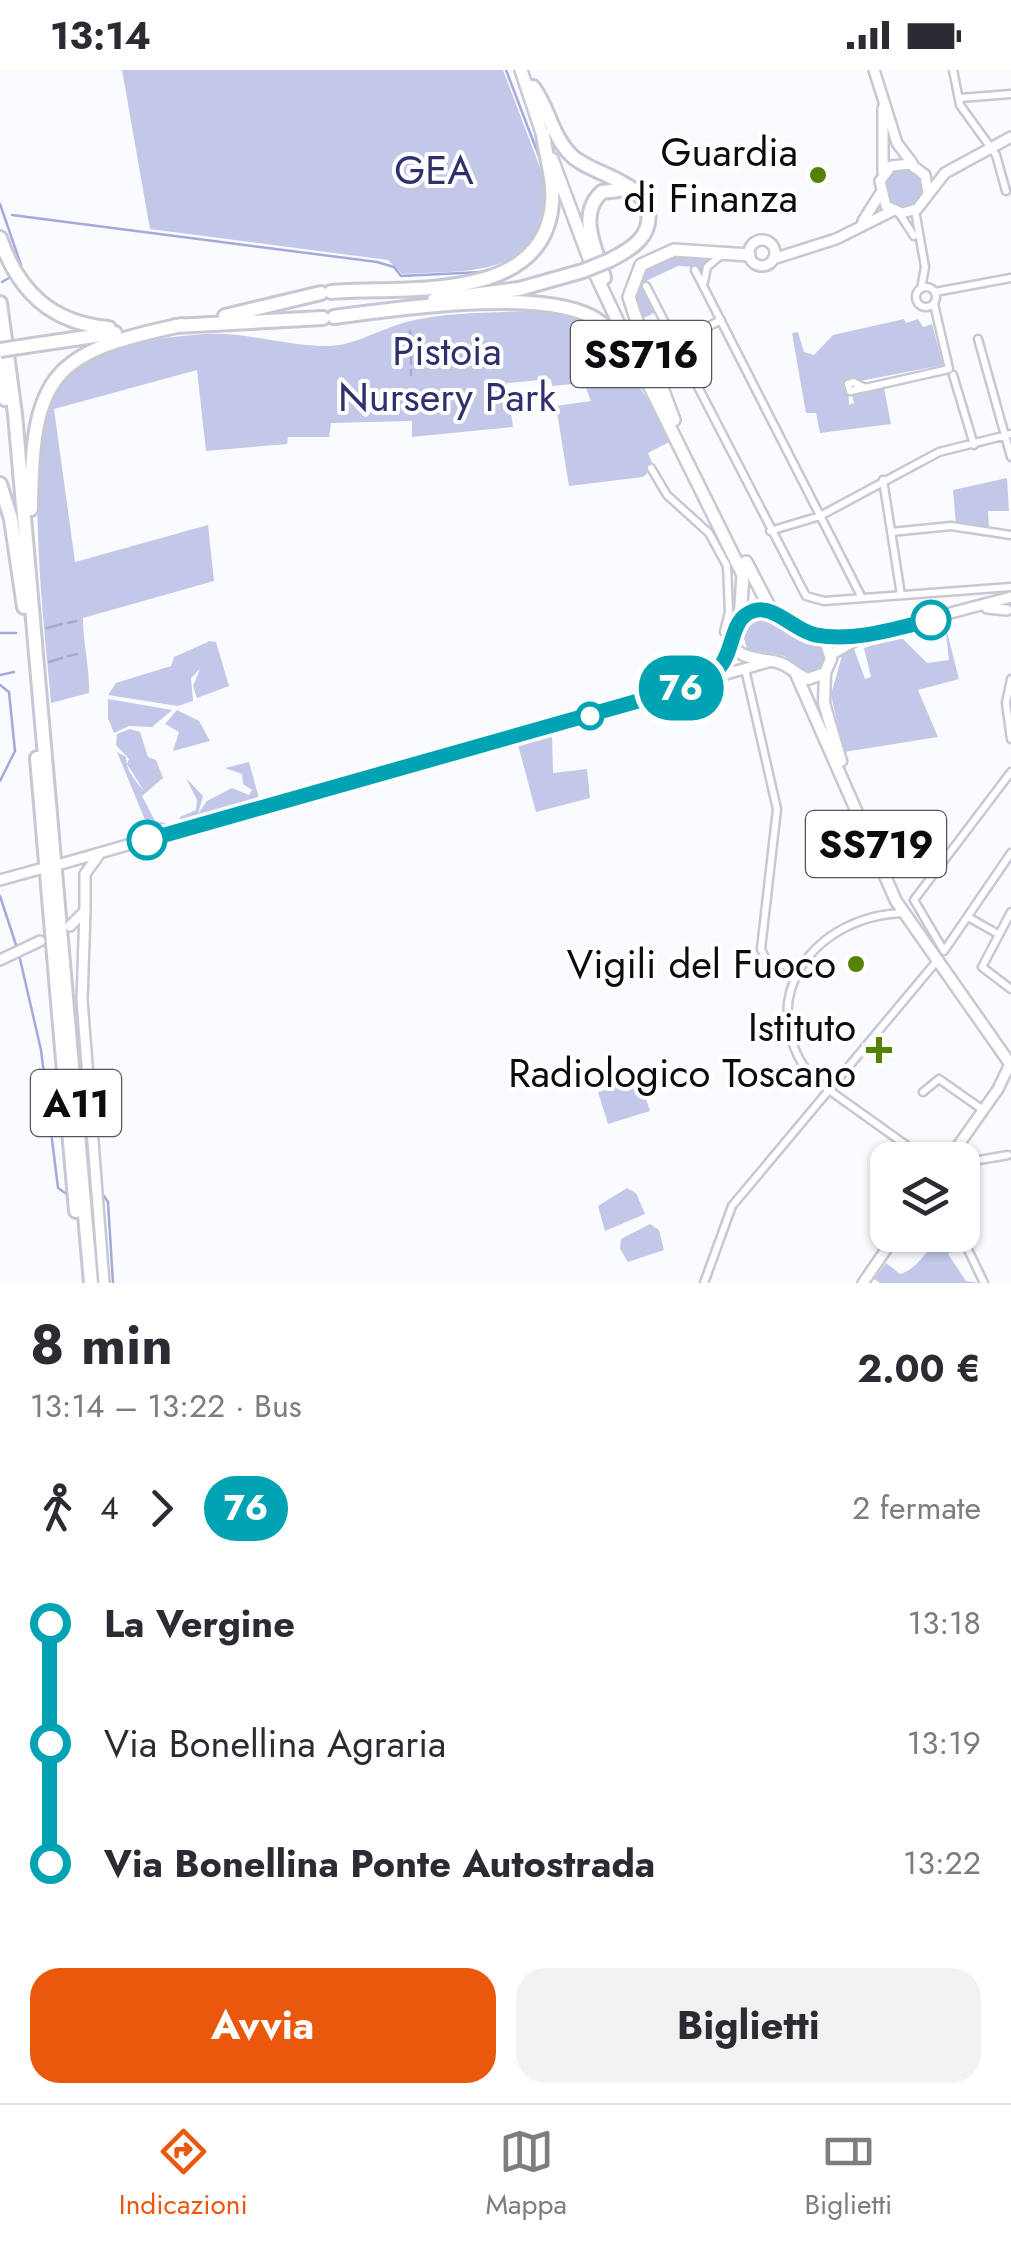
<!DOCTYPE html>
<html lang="it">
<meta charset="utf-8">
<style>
:root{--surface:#fff;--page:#f2f2f3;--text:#2b2b33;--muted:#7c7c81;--line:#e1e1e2;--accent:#ea580c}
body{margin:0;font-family:Jost,sans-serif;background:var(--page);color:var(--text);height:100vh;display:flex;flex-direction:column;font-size:38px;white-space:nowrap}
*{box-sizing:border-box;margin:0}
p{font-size:32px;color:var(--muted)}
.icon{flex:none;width:55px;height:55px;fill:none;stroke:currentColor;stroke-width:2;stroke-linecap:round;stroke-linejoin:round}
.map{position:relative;height:1213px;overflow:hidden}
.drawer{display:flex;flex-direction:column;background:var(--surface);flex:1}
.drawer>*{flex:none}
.badge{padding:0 20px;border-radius:32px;font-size:35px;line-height:65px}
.tools{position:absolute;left:870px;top:1072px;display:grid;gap:20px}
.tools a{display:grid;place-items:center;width:110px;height:110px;border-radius:20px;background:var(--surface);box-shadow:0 2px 8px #0004;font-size:50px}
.map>.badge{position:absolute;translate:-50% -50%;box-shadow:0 0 0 5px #fff}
.legs{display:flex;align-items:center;gap:15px;height:110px;padding:0 30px;font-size:32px}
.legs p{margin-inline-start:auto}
.overview{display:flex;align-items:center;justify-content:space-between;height:170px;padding:0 30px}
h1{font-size:55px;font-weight:700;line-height:75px}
.primary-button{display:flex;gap:20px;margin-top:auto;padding:20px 30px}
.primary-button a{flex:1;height:115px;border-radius:30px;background:var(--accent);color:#fff;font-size:40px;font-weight:700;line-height:115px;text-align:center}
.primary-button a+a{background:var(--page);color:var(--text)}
ul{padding:0 30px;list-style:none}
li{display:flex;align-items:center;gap:35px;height:120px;font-size:38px}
li i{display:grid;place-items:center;width:15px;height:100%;margin:0 12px;background:currentColor}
li i::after{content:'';width:25px;height:25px;margin:-12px;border:8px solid;border-radius:50%;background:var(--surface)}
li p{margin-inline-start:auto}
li:first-child i{background:linear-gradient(#0000 50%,currentColor 0)}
li:last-child i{background:linear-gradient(currentColor 50%,#0000 0)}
.status{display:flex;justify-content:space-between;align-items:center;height:70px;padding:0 50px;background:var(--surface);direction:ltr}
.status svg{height:28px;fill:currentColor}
.tabs{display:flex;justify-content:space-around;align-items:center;height:140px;border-top:2px solid var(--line);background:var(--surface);font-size:28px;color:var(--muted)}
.tabs a{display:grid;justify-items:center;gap:5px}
.tabs .on{color:var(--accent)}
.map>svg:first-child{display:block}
.green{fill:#c3c7e8}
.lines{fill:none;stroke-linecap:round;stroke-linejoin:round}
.stream{stroke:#a3a9dc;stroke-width:2.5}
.minor-casing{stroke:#c7c8d3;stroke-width:11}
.tertiary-casing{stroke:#c7c8d3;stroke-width:14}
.secondary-casing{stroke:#c7c8d3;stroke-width:14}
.primary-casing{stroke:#c7c8d3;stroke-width:15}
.trunk-casing{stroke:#c7c8d3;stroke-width:16}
.motorway-casing{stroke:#c7c8d3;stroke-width:18}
.minor{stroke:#fff;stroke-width:6}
.tertiary{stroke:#fff;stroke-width:9}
.secondary{stroke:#fff;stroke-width:9}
.primary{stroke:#fff;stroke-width:10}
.trunk{stroke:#fff;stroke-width:11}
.motorway{stroke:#fff;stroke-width:12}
.motorway-bridge-casing{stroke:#c7c8d3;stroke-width:18;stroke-linecap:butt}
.motorway-bridge{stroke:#fff;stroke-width:12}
.line-1-casing{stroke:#fff;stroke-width:22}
.line-1{stroke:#00a3b4;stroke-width:15}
.poi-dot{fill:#558108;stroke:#fff;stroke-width:4}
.stop-1-dot{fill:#fff;stroke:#00a3b4;stroke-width:5}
.labels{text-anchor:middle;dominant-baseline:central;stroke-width:8;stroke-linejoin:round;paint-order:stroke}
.shield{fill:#fff;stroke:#555558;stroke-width:2.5}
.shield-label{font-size:38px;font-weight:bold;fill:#0c0c10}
.poi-label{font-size:40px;fill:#0c0c10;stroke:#fff;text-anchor:end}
.park-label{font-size:40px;fill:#31306f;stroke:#fff}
</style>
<div class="status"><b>13:14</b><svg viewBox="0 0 49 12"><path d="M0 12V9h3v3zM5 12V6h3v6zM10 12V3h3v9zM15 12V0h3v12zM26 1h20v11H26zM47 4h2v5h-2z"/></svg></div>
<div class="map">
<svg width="1011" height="1213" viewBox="0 0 1011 1213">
<rect width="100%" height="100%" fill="#fafbff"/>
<path class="green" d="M122,0H503L544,108C549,209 476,200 402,204L388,190L150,159Z
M885 118a19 19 0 1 1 38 0a19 19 0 1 1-38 0Z
M709,186L700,204L698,197L678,196L644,212L656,242L638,251L632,234L641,201L667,187Z
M527,241L566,244L606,264L663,354L669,372L648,383L654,397L643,407L569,416L556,336L591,331L584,313L552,316L551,309L507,313L513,357L412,367V351L331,353L329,367H288L287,374L206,381L197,300L54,339L75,492L208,455L214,511L83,548C83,574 90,599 89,623L51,633C46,567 19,366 59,317C94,275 154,268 205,264C247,262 286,276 326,276C351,277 381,259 406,252C445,242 487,243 527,241Z
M904,249L906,253L918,249L923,257L932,254L943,295L860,311L848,309L849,335L854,333L852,325L884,318L891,354L820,363L816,343H806L792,263L798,262L804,282L814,285L833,265Z
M1007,408L1009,441H988L989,460L956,454L953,420Z
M757,547L820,575L825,585L822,597L807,602L784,586L747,579L742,561Z
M945,554L959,609L918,620L938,667L844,682L831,625L843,582L854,579L865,609L871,607L864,578L901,567L927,593L949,590Z
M210,571L216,572L229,616L197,628L193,616L200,599L191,608L193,631L178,636L108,625L116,613L171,596L174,587Z
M108,629L172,640L152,657L129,656L114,663L108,648Z
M177,640L199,651L210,671L173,681L179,662L165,654Z
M130,659L140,662L148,687L156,690L163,708L142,726L155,751L175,755L150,762L117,682L126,687C126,700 135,711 144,721L127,694L129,689L116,675L117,664Z
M559,660L560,664L552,666L553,703L587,699L590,728L536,742L517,671Z
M249,692L260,732L180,753V747L196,740L197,730L186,708L203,726L198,744L207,731L232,718L249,725L252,720L243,714L242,704L225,698Z
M640,1010L650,1041L608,1054L598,1022Z
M627,1118L636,1123L645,1144L605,1161L598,1136Z
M650,1154L659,1160L664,1180L628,1192L620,1179L621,1169Z
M946,1165L953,1181L948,1184L966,1211L981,1213H880L874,1209L886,1193L900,1204C921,1198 926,1176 946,1165Z"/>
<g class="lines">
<path class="stream" d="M506,0L542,94
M0,134L21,195
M12,145L377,192L394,197L401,206L482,202
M2,212L9,208
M410,261L411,294
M411,300V305
M68,553L76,551
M47,558L62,554
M0,563H16
M68,586L77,584
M49,592L62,588
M0,605L14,602
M0,615L9,622L15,681L0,711
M0,826L16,875
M20,889L41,980L58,1118L68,1125
M101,1122L108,1132L113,1213"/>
<defs>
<path id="minor" d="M953,0L960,35L996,85L1006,121
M960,28L1011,24
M915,140L925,197L921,219
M899,143L914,166
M695,200L861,526
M704,212L707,197L720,186
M646,216L806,526L824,531L1011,517
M916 227a10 10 0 1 1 20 0a10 10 0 1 1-20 0Z
M935,222L1011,208
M978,269L1011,387
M675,273L721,250
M953,305L974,375
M853,312L865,318L850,321L848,314Z
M865,318L949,299L934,234
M651,398L667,425L709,463L727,496L729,542L724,562L734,565
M883,410L901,525
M770,461L820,446L939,382L1011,364
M891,462L951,456L1011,465
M745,599L777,739L761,879L770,898L791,908
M1011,609L1006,633L1011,669
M1011,842L982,897L1011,919
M904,843C815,845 750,929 812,1008L927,1090
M968,847L998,864
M944,881L914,830L1011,702
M944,881L1011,783
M923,1022L939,1009L983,1040
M962,1093L1008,1085
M961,1165L984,1213
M704,1213L732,1136L936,892"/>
<path id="tertiary" d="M874,0L897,73L912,93
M883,38V102
M928,123L925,105L910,94L891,96L880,111L886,136L902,143L917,139L945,103L1011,67
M863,151L880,124
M749 183a13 13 0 1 1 26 0a13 13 0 1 1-26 0Z
M773,189L836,169L894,140
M85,841L82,930L104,1213
M948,1090L998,1019L1010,994
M863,1213L896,1165"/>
<path id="secondary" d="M987,538L1007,540
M817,566H856
M831,585L863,566L1011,527
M701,608L720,597L735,568
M61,794L768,592
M0,810L40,799
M70,856L85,841V804L98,786
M0,890L40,871"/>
<path id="primary" d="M764,539L825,571L831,589L825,603L808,609C797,605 791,597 780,593C764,587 719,593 738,554C743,544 753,541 764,539Z
M825,603L824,633L841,691
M796,604L896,831L1011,995"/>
<path id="trunk" d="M521,0L545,72
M552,89L593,199L633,284
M634,269L655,310
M645,276L629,227L641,195L674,180L749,185
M656,302L674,350
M644,305L743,505L740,550
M746,492L772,542"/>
<path id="motorway" d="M533,17C549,38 551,65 571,85C592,106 655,112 648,153C645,172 625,182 610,190
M0,168C18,221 51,253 109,258
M604,208C597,180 576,145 602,122L627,119
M331,222C403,216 544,235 552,133C554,110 546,87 543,64
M434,230L519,219L583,201
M0,233L15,344L91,1213
M225,246L321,223
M334,247C395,239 551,215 600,252C621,268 631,292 647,312
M175,256L323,248
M33,275L115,263
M0,289L5,329
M0,414L11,449L24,537
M31,439C32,305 51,282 182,255
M37,688L76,1141"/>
</defs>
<use href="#minor" class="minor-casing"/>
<use href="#tertiary" class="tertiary-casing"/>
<use href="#secondary" class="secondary-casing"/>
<use href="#primary" class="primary-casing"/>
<use href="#trunk" class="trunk-casing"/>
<use href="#motorway" class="motorway-casing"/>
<use href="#minor" class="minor"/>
<use href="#tertiary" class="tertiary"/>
<use href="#secondary" class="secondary"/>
<use href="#primary" class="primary"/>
<use href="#trunk" class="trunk"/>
<use href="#motorway" class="motorway"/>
<defs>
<path id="motorway-bridge" d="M583,201L610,190
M0,280L33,275"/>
</defs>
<use href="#motorway-bridge" class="motorway-bridge-casing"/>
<use href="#motorway-bridge" class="motorway-bridge"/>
</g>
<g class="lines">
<defs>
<path id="line-1" d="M147,770L677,620C689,613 708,609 718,599C735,582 729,549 753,541C775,534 794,561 816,565C854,572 894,559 931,550"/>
</defs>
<use href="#line-1" class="line-1-casing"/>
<use href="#line-1" class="line-1"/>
</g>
<g class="poi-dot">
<circle cx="818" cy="105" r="10"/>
<circle cx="856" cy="894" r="10"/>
<path d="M874 965h10v10h10v10h-10v10h-10v-10h-10v-10h10z"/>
</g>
<g class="stop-1-dot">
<circle cx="931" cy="550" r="18"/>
<circle cx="590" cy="646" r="12"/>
<circle cx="147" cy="770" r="18"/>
</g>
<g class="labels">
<g class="shield">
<rect x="571" y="251" width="140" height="66" rx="8"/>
<rect x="806" y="741" width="140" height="66" rx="8"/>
<rect x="31" y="1000" width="90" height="66" rx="8"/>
</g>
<g class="shield-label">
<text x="641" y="284">SS716</text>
<text x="876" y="774">SS719</text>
<text x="76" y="1033">A11</text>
</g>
<g class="poi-label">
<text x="798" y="82">Guardia<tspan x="798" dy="46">di Finanza</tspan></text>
<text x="836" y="894">Vigili del Fuoco</text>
<text x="856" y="957">Istituto<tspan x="856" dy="46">Radiologico Toscano</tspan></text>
</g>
<g class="park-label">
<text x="434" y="100">GEA</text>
<text x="447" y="281">Pistoia<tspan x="447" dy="46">Nursery Park</tspan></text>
</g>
</g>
</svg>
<div class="tools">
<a><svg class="icon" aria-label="layers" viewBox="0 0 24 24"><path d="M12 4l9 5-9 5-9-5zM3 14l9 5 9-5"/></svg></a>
</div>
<b class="badge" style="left:681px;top:618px;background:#00a3b4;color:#fff">76</b>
</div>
<section class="drawer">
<div class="overview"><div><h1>8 min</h1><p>13:14 – 13:22 · Bus</p></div><b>2.00 €</b></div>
<div class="legs"><svg class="icon" aria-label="walk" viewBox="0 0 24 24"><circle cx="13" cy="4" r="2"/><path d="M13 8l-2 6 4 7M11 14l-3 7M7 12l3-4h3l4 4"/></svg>4<svg class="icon" aria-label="forward" viewBox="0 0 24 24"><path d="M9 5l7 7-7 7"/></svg><b class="badge" style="background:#00a3b4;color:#fff">76</b><p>2 fermate</p></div>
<ul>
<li><i style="color:#00a3b4"></i><b>La Vergine</b><p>13:18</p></li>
<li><i style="color:#00a3b4"></i><span>Via Bonellina Agraria</span><p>13:19</p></li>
<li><i style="color:#00a3b4"></i><b>Via Bonellina Ponte Autostrada</b><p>13:22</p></li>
</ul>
<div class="primary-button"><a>Avvia</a><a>Biglietti</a></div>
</section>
<nav class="tabs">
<a class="on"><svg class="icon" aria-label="directions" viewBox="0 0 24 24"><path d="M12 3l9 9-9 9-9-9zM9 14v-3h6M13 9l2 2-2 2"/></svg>Indicazioni</a>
<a><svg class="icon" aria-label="map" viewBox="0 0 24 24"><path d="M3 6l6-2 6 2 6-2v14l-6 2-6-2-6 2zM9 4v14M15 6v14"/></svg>Mappa</a>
<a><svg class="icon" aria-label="tickets" viewBox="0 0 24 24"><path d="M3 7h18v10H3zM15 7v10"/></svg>Biglietti</a>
</nav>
